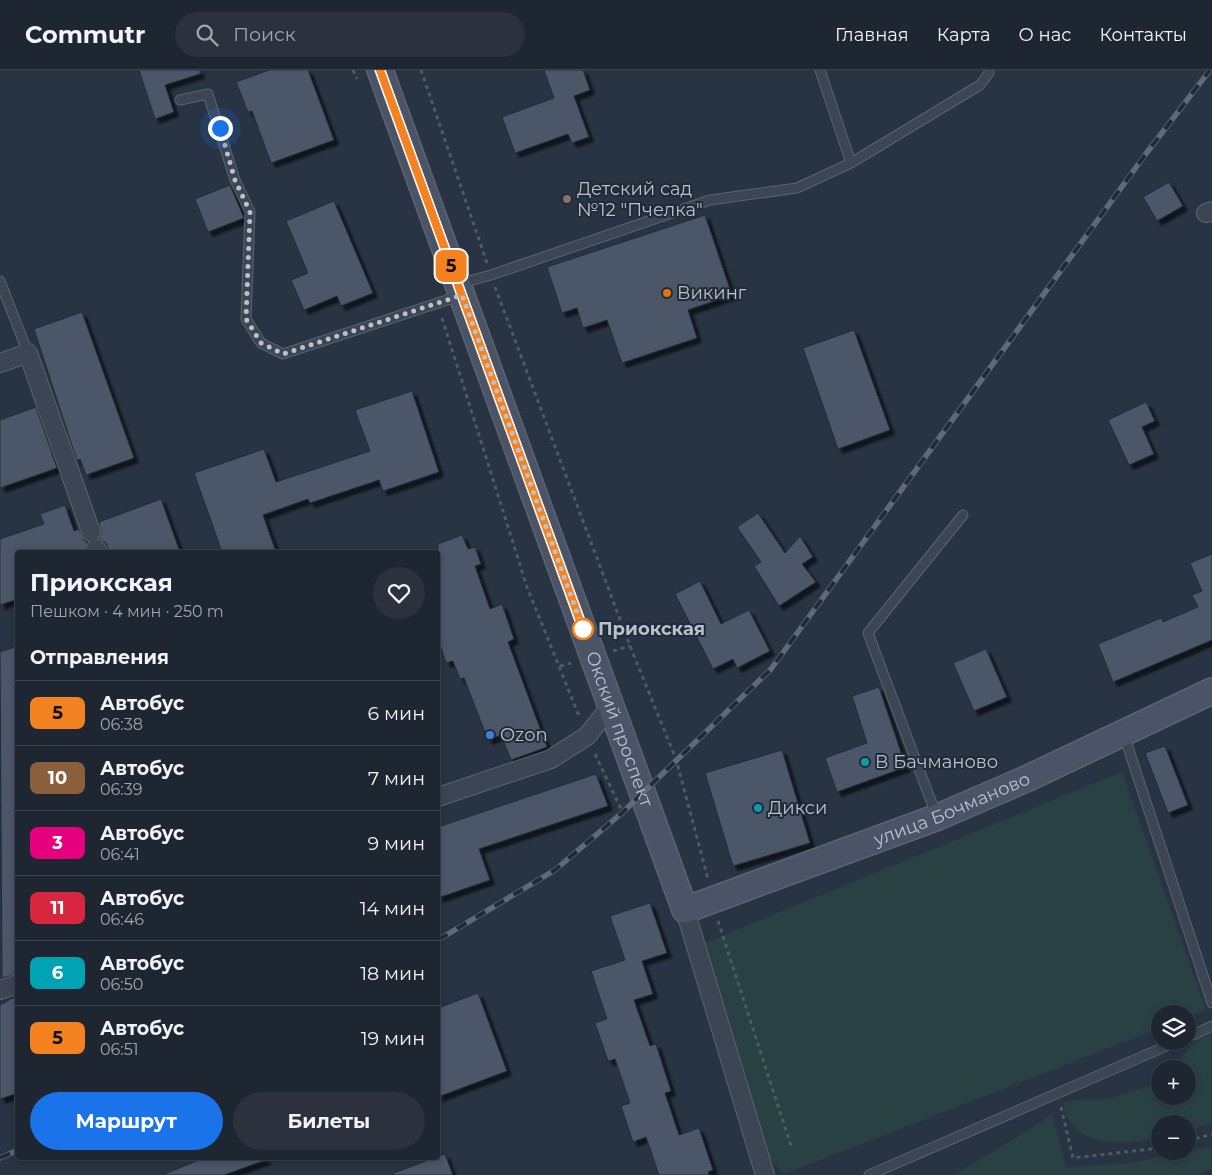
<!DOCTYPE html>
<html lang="ru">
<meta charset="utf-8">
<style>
:root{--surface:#1e2632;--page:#2b323e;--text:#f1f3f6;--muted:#a1a5ac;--line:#3c434d;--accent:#1a73e8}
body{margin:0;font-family:Montserrat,sans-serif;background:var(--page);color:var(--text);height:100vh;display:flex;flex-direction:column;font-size:19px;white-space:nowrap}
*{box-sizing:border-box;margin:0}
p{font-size:16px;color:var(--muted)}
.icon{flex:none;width:28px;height:28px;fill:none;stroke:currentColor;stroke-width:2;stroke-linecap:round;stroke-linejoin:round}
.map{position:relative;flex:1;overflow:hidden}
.drawer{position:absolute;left:15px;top:480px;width:425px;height:610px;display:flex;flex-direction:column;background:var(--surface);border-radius:5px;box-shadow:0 2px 8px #0003,0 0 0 1px var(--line)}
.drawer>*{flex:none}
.badge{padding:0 10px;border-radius:8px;font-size:18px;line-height:32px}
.tools{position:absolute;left:1151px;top:935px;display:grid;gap:10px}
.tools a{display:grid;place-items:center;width:45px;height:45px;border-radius:50%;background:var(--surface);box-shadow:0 2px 8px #0003,0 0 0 1px var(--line);font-size:25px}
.you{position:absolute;width:25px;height:25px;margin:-12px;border:4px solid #fff;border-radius:50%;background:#1a73e8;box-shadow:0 0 0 8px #1a73e833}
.map>.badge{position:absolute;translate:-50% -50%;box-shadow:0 0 0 2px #fff}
h2{padding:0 15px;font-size:19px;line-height:45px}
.round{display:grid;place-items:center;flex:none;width:52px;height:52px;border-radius:26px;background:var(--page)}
.head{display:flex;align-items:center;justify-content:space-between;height:85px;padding:0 15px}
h1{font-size:24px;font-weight:700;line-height:38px}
.cta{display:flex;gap:10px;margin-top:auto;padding:10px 15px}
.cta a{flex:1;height:58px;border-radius:30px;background:var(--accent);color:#fff;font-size:20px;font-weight:700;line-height:58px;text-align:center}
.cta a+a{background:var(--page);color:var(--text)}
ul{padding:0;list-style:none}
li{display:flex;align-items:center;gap:15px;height:65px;padding:0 15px;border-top:1px solid var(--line)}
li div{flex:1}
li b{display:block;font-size:19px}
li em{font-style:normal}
li .badge{min-width:55px;font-weight:700;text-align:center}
header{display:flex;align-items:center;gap:30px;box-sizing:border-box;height:70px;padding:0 25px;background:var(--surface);border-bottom:1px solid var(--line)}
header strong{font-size:24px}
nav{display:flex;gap:28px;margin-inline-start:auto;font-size:18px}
.search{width:350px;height:45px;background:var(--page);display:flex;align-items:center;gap:12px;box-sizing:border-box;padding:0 18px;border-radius:28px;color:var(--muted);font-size:19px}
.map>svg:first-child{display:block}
.green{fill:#2a4144}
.building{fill:#4c5769;stroke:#232c3a;filter:url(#shadow)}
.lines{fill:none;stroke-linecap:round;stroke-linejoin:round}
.lane-casing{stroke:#5b6370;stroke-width:11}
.street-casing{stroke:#5b6370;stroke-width:20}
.secondary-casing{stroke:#5b6370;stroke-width:28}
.path{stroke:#495d60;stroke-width:3;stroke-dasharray:4 4;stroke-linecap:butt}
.lane{stroke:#3c4553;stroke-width:9}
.street{stroke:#3c4553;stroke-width:18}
.secondary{stroke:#4b5466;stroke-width:25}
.rail-casing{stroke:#5f697a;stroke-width:5.5}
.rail{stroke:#212a38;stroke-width:4;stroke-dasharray:11;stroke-linecap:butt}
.line-casing{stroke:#fff;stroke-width:11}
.line{stroke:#f58220;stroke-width:8}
.walk{stroke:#bac1cc;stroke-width:5;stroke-dasharray:0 9}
.education-dot{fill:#8d6e63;stroke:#212a38;stroke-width:2}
.food-dot{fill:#e8710a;stroke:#212a38;stroke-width:2}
.stop-dot{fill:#fff;stroke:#f58220;stroke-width:2.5}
.shop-dot{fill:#3f7fe0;stroke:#212a38;stroke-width:2}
.culture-dot{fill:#0f9aa8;stroke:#212a38;stroke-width:2}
.labels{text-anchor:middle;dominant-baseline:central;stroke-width:4;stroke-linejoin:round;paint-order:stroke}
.poi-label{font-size:18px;fill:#bac1cc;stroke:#212a38;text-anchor:start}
.stop-label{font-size:18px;font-weight:bold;fill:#bac1cc;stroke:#212a38;text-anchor:start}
.street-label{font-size:18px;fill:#bac1cc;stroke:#212a38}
</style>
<header>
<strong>Commutr</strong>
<div class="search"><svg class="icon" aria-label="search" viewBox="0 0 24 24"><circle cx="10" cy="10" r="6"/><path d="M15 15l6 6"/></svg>Поиск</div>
<nav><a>Главная</a><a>Карта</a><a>О нас</a><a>Контакты</a></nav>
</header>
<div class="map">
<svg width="1212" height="1105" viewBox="0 0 1212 1105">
<defs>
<filter id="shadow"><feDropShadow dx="4.5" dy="4.5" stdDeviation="1" flood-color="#0009"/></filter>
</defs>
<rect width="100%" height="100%" fill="#283343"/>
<path class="green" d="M1122,702L1206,940L1188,947V944H1160V958L784,1104L768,1087L704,873Z
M1212,960V1053L1188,1061V1054H1160V1068C1133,1073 1087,1079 1070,1051C1066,1046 1065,1039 1063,1033L1074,1030L1109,1029L1160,1012V1026H1188V999H1180C1182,980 1196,968 1212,960Z
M1052,1043L1066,1097L1132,1093L1212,1076V1098L1197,1105H954L1043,1051Z"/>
<path class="building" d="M139,0H200V4L165,15L174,42L155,49Z
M269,0H308L334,70L271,93L252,41L248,42L236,12Z
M544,0H583L590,20L574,26L589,67L572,73L568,64L515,83L502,47L554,28Z
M1169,112L1183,136L1157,151L1143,127Z
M230,115L244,148L208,162L195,129Z
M334,131L373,223L341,236L337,226L304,240L291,210L308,203L286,151Z
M705,145L732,225L688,240L697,268L622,293L607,250L583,258L577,238L562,243L547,197Z
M82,242L134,388L86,405L80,389L77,391L34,259Z
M854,260L890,360L838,379L803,278Z
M412,321L439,402L383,421L379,410L310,433L308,429L263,445L276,482H222L194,403L264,379L276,412L370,381L355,340Z
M1146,332L1155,351L1142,357L1154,384L1129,395L1108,350Z
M36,337L57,398L0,418V350Z
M161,429L180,482H109L106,473L99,468L101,463L99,452Z
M65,435L74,461L79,459L84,470L87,472L86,482H18V529L0,535V469L44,454L40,444Z
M758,443L785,483L800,466L813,487L802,494L816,512L779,536L754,496L761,492L737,457Z
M462,465L468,479L475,477L481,494L475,496L490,539L502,534L514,569L508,572L547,677L511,690L501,665L488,670L464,608L460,609L453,591L446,593L438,569V474Z
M1212,484V570L1113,612L1098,574L1161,548L1163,552L1198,537L1192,525L1202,521L1190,493Z
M700,511L721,554L749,540L770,581L737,598L733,589L713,599L675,524Z
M18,576V904L2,908L0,582Z
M986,579L1007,627L974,641L953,593Z
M879,617L906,697L837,722L825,688L867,673L852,626Z
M1165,676L1188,735L1168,743L1145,683Z
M782,680L810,773L733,796L705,703Z
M596,704L608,736L479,779L490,810L438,828V757Z
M650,833L667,883L642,891L653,924L634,930L650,976L656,974L671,1021L665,1023L679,1065L699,1058L713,1100L708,1102L709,1105H659L646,1067L633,1072L621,1036L630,1033L615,989L608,991L595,953L607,949L591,901L625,890L610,846Z
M478,923L507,1001L438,1027V938Z
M18,925V1023L0,1029V935Z
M445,1084L453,1105H394V1103Z
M204,1088H266V1090L224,1105H162Z"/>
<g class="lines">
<defs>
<path id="lane" d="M820,0L851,93
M180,30L208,24L235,110L250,142L246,249L261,273L283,284L459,226
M0,211L28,283
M458,214L491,205L710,130L797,118L851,93L980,15L989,3V0
M1124,665L1212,933
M937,747L868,563L963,445
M1188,967L1212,956
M869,1105L1178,971"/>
<path id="street" d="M1206,143L1212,141
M0,293L28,283L91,462
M96,478L98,482
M438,727L551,689L587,666L611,636
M685,840L765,1105
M0,920L18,914"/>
<g id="secondary">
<path id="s1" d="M380,0L685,840L938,747L1026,709L1212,621"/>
</g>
</defs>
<use href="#lane" class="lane-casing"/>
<use href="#street" class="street-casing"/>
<use href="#secondary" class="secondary-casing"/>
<path class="path" d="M353,0L357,9
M421,0L487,193
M495,217L630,576L676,689L708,809
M442,248L527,517L579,646
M613,581L630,576
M560,596L571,593
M595,684L622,741
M718,851L792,1079
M1061,1037L1073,1088L1160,1078
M1188,1071L1212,1064"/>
<use href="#lane" class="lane"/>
<use href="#street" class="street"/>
<use href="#secondary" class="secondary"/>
<defs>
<path id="rail" d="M438,870L555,800L623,742L771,599L1145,85L1210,0
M0,1088L18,1080"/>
</defs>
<use href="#rail" class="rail-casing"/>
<use href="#rail" class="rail"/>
</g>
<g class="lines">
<defs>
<path id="line" d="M380,0L583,559"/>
</defs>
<use href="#line" class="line-casing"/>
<use href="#line" class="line"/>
<path class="walk" d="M220,58L235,110L250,142L246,249L261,273L283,284L462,225L583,559"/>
</g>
<circle class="education-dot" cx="567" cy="129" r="5"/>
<circle class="food-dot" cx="667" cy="223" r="5"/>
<circle class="stop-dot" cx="583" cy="559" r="10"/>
<circle class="shop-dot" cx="490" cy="665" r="5"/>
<g class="culture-dot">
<circle cx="865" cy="692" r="5"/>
<circle cx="758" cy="738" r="5"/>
</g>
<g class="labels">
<g class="poi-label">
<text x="577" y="119">Детский сад<tspan x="577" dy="21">№12 "Пчелка"</tspan></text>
<text x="677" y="223">Викинг</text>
<text x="500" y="665">Ozon</text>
<text x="875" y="692">В Бачманово</text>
<text x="768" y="738">Дикси</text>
</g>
<g class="stop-label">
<text x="598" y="559">Приокская</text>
</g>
<g class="street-label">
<text stroke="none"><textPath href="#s1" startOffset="701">Окский проспект</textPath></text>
<text stroke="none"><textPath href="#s1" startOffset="1179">улица Бочманово</textPath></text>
</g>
</g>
</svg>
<div class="tools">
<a><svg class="icon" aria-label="layers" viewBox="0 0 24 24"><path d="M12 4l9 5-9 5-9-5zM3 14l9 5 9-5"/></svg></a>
<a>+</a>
<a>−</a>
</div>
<div class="you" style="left:220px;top:58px"></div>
<b class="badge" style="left:451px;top:196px;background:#f58220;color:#111">5</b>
<section class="drawer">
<div class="head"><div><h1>Приокская</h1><p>Пешком · 4 мин · 250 m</p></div><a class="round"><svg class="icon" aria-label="heart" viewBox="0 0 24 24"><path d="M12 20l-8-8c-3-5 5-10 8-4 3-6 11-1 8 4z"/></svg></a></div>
<h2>Отправления</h2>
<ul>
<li><span class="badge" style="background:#f58220;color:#111">5</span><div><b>Автобус</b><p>06:38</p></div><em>6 мин</em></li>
<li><span class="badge" style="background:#8b5e3c;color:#fff">10</span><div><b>Автобус</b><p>06:39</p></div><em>7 мин</em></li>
<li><span class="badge" style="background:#e6007e;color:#fff">3</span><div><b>Автобус</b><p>06:41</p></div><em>9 мин</em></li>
<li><span class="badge" style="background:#d7263d;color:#fff">11</span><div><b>Автобус</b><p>06:46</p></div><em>14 мин</em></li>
<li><span class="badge" style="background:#00a3b4;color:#fff">6</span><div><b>Автобус</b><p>06:50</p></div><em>18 мин</em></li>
<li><span class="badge" style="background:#f58220;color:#111">5</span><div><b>Автобус</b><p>06:51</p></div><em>19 мин</em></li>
</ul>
<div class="cta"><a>Маршрут</a><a>Билеты</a></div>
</section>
</div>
